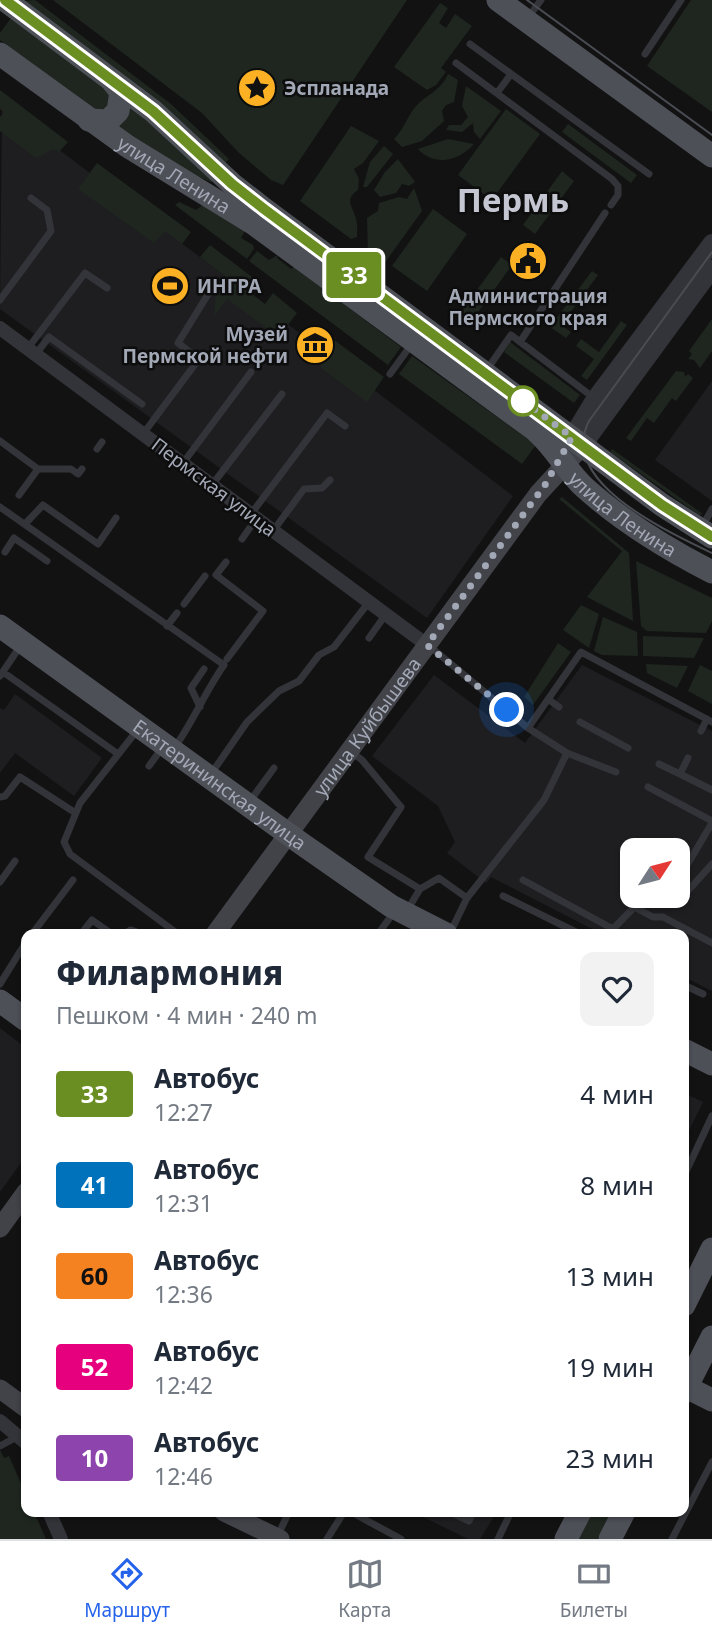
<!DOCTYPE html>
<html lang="ru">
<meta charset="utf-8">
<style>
:root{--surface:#fff;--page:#f2f2f3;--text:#1f2937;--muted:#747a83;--line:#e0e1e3;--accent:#2563eb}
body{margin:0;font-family:"Noto Sans",sans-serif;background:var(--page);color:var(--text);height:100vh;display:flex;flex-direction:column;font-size:26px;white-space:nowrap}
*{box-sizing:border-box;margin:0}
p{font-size:23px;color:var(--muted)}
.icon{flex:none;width:38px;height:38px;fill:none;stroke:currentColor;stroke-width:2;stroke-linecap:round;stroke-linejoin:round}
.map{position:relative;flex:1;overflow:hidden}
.details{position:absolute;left:21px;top:929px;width:668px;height:588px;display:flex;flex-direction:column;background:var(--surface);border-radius:14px;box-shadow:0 2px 5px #0004}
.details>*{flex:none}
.badge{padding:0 14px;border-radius:5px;font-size:24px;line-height:46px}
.needle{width:46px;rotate:54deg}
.controls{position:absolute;left:620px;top:838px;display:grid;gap:14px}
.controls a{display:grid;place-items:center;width:70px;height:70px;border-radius:14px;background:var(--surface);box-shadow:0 2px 5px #0004;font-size:35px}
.you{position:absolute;width:35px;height:35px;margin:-18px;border:5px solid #fff;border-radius:50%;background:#1a73e8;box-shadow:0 0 0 10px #1a73e833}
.map>.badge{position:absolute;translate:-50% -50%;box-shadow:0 0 0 4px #fff}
.round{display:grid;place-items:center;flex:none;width:74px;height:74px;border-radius:14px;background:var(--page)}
.head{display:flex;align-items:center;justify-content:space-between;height:119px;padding:0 35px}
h1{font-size:33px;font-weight:800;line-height:52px}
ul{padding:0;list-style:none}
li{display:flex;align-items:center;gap:21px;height:91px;padding:0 35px}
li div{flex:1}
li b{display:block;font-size:26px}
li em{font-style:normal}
li .badge{min-width:77px;font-weight:700;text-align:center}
.tabs{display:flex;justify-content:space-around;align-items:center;height:98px;border-top:2px solid var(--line);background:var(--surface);font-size:19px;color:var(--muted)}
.tabs a{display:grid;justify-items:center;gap:4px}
.tabs .active{color:var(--accent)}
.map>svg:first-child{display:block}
.built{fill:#1e1e21;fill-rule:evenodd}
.green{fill:#1e261f}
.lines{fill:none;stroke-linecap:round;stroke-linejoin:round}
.service{stroke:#333439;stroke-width:7}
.minor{stroke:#333439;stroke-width:14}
.tertiary{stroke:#333439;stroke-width:18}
.secondary{stroke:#414349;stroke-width:19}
.primary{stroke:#4e5058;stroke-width:23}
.tram{stroke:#494c52;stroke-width:2}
.line-casing{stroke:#fff;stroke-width:16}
.line{stroke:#6b8e23;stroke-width:10}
.walk{stroke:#a2a8b5;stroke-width:7;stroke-dasharray:0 12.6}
.stop-dot{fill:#fff;stroke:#6b8e23;stroke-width:3.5}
.labels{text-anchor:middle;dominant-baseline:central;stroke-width:5;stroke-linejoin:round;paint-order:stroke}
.poi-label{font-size:19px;font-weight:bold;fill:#a2a8b5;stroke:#0d0d0e;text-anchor:start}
.street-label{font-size:19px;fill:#a2a8b5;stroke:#0d0d0e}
.town-label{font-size:33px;font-weight:bold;fill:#c4c7d1;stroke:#0d0d0e}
</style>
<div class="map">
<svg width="712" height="1539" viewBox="0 0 712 1539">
<rect width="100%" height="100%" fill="#121213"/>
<path class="built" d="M2,106L513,496L427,618L0,309Z
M712,381V501L655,460Z
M582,665L712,731V991L684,977V934H602L491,877L486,883L447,853L455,842L438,806L372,756L434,675L525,743ZM632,850H677V896H632Z
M15,694L102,758L74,796L15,753L0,773V708L4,710Z
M0,1028L26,1048V1156L0,1192Z
M684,1093L703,1102L684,1141Z
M413,1512H497L480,1539H468Z"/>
<path class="green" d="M35,0L171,104L229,159L225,163L177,118L24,1Z
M53,0H407L283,185L271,180L239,153L202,113Z
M691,0H712V112L647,66Z
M440,3L448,8L439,23L446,28L455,14L472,26L441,68L446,72L436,85L427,90L394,67Z
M11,18L111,94L107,108L99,111L91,107L0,40V33Z
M448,74L458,80L454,102L446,105L442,111L444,121L422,141L402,147L394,139C403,130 406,120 413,110C423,95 440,93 448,74Z
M466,86L501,111L480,139L474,132L473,123L462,132L446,130L449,125H461L468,117L462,106Z
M0,90L68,142L59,152L54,149L36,158L0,131V117L4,112L0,109Z
M131,106L213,181L211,182L185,171L116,127L127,117Z
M506,109L540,134L492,200L458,175Z
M568,124L637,175L631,183L562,132Z
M351,126L379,141L363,163L354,169L359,179L358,190C343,200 354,208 356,219C358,225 357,232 357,237L351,239L300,201Z
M448,139L474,144C459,161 435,167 418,149Z
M384,146L393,154L367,187H363L370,162Z
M398,159L415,182L409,186L402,184L396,193L380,197L374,190L385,172Z
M97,163L191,232L182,244L165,231L154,243L78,189Z
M562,171L574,181L535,234L523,225Z
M414,188L422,211L384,264L368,253L367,218L378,211L379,203L399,197L407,199Z
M179,202L196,210L205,203L245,231L241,238L253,245L254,249L247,259L175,205Z
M433,209L467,234L427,291L392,266Z
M210,245L260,283L252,294L265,304L273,293L297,313L279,337L227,299L214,316L216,292L226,277L200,257Z
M257,251L269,260L278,255L277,258L291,269L294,267L401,347L388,365L249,261Z
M501,257L512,265L471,322L460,313Z
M592,271L598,275L561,325L571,332L566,338L550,327Z
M712,319V351L700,368L694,360L688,359L692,354L689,351Z
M621,321L627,325L587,380L581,376L594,359L576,346L581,339L599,352Z
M329,336L384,377L367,402L321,368L322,346Z
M510,342L580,395L574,403L504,352Z
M412,356L536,445L522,464L399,374Z
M676,371L684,372L685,377L688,374L693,378L676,401L672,398L654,423L647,418L631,441L626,438Z
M612,449L703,514L699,515L610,452Z
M562,497L629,553L633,621L587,597L622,551L559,499Z
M636,561L712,598V621L706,633L647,631L641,626Z
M581,605L599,614L589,648L563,630Z
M603,617L637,632L638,656L602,655L594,651Z
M643,636L704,638L694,658L643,656Z
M558,643L571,652L533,705L524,697Z
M646,664L688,666L677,688L647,673Z
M700,665L712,671V704L688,691Z
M0,1450L4,1458L9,1456L26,1495V1512H34L46,1539H0Z
M592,1512H612L598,1539H578Z"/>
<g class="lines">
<path class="service" d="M527,19L541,0
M470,44L649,174
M645,54L681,0
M456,63L612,179L618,186V195L611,205
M497,93L511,74
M0,300L51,231L47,210L31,198
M520,342L605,213
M28,348L85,273L107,288
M36,354L49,337L142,404
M486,371L511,335L594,398
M390,374L411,345
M143,434L199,359L178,343L210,291
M0,441L38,469H71L78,474L82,469
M97,449L102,442
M183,463L251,372
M212,485L282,394
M19,495L38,469
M0,507L224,665C205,692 194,720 175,747
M251,514L327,413L345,426
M25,524L43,505L98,544L116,518
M702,527L712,509
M273,531L304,489L322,488L330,480
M242,539L256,519
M5,552L14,538L47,561
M226,562L216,575L263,611L227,659
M184,604L205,576
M167,626L177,613
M369,638L386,614
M428,645L528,728L567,753L616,772
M3,672L118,754
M0,676L21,645
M548,699L559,707
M200,707L191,688L204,669
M580,722L628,748
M139,728L80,803L64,842L70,854L178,934
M528,728L581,652L712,722
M701,731L707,719
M350,751L362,760L401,807L368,857L420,889L439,878L467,898
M688,758L680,774L712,790
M659,764L680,774
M149,766L162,748
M211,774L247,722L279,691L299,681L319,655L334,647L369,602
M648,787L712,821
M0,797L5,796L20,777L74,812
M250,801L274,768
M523,880L613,929L609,934
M0,882L15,861
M677,882L712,823
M677,890L685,894L712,864
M503,896L580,934
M636,908L653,917H663L712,943
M408,909L420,889
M613,929L645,896
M450,933L467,898L544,800L567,753
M32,934L73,880
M81,934L92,920L112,934
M123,934L131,930L143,934
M378,934L394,912
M0,984L26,942
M684,985L703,994
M684,1176L712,1116
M0,1446L17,1437
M351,1512L401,1539
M450,1512L469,1521L473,1512
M277,1537L289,1512
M327,1539L344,1512
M498,1539L511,1512
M672,1539L712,1462"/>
<path class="minor" d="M0,328L427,645
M0,1421L26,1443
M49,1512L61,1539"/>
<path class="tertiary" d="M572,437L595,399L712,243
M583,445L712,269"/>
<g class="secondary">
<path id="s1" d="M215,934L538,494L583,445"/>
<path d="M0,1228L26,1192"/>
<path d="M0,1389L26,1408"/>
<path d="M224,1512L280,1539"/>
</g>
<g class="primary">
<path d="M5,0L153,111L232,184L264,209L662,505L712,537"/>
<path d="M498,0L712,156"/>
<path id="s2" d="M0,54L127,146L254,224L535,430C557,449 566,471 585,488C623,522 667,549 712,572"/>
<path d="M89,120L108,121L118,111L121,92L113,82"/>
<path id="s3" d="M0,626L302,844L391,906L446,934"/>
<path d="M0,1001L26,1020"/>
<path d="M684,1050L712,1064"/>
<path d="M684,1305L712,1249"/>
<path d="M684,1386L712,1400"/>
<path d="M684,1392L712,1337"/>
<path d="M566,1539L580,1512"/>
<path d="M610,1539L624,1512"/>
</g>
<path class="tram" d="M527,0L712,135
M712,252L589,421C557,482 669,532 712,553"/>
</g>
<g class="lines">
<defs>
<path id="line" d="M5,0L153,111L232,184L264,209L662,505L712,537"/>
</defs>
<use href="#line" class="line-casing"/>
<use href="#line" class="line"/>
<path class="walk" d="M507,710L427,645L545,485L572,437L523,401"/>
</g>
<defs>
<symbol id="sight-disc" viewBox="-11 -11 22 22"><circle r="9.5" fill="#fbb123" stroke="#0d0d0e"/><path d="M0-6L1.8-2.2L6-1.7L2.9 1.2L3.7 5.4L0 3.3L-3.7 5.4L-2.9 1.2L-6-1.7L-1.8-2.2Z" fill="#111"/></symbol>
<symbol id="civic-disc" viewBox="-11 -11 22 22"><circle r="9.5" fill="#fbb123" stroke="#0d0d0e"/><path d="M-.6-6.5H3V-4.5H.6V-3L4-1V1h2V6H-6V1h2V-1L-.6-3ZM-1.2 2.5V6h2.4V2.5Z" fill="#111"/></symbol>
<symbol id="stadium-disc" viewBox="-11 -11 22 22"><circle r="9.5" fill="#fbb123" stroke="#0d0d0e"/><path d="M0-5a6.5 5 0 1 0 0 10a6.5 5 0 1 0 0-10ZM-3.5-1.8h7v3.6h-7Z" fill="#111"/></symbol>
<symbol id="museum-disc" viewBox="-11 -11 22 22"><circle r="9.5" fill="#fbb123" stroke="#0d0d0e"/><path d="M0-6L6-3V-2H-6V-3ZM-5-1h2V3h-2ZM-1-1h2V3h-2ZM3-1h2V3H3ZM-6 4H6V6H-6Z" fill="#111"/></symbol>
</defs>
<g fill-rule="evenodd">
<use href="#sight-disc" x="235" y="66" width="44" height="44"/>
<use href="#civic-disc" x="506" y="239" width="44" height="44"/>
<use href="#stadium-disc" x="148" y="264" width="44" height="44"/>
<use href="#museum-disc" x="293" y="323" width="44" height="44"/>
</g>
<circle class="stop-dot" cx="523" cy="401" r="14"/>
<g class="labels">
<g class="poi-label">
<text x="284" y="88">Эспланада</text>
<text x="197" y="286">ИНГРА</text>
<text x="528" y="296" text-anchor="middle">Администрация<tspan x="528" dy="22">Пермского края</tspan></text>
<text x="288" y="334" text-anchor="end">Музей<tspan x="288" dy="22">Пермской нефти</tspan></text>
</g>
<g class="street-label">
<text stroke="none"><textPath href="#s2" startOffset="212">улица Ленина</textPath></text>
<text transform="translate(214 487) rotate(37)">Пермская улица</text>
<text stroke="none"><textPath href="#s2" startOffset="777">улица Ленина</textPath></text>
<text stroke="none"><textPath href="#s1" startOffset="257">улица Куйбышева</textPath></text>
<text stroke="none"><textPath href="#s3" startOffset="271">Екатерининская улица</textPath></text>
</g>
<g class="town-label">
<text x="513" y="199">Пермь</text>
</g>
</g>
</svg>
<div class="controls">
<a><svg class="needle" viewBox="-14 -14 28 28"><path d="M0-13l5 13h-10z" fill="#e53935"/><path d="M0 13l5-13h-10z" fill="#747a83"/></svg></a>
</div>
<div class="you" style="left:507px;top:710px"></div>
<b class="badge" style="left:354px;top:275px;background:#6b8e23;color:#fff">33</b>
<section class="details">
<div class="head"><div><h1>Филармония</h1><p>Пешком · 4 мин · 240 m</p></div><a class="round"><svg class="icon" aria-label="heart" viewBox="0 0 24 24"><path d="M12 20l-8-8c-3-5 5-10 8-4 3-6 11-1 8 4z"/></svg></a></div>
<ul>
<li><span class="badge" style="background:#6b8e23;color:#fff">33</span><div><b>Автобус</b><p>12:27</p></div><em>4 мин</em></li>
<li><span class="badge" style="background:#0072bc;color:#fff">41</span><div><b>Автобус</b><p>12:31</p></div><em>8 мин</em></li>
<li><span class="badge" style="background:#f58220;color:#111">60</span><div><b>Автобус</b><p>12:36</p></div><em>13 мин</em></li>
<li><span class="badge" style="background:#e6007e;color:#fff">52</span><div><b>Автобус</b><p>12:42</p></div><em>19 мин</em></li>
<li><span class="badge" style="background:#8e44ad;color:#fff">10</span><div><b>Автобус</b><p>12:46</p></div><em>23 мин</em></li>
</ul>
</section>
</div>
<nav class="tabs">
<a class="active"><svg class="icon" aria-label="directions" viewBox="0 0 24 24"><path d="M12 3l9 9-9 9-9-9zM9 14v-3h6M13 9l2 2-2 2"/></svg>Маршрут</a>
<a><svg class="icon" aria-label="map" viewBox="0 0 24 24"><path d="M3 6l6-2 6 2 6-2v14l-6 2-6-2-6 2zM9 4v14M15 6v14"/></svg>Карта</a>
<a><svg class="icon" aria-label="tickets" viewBox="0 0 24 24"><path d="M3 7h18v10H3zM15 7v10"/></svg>Билеты</a>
</nav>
